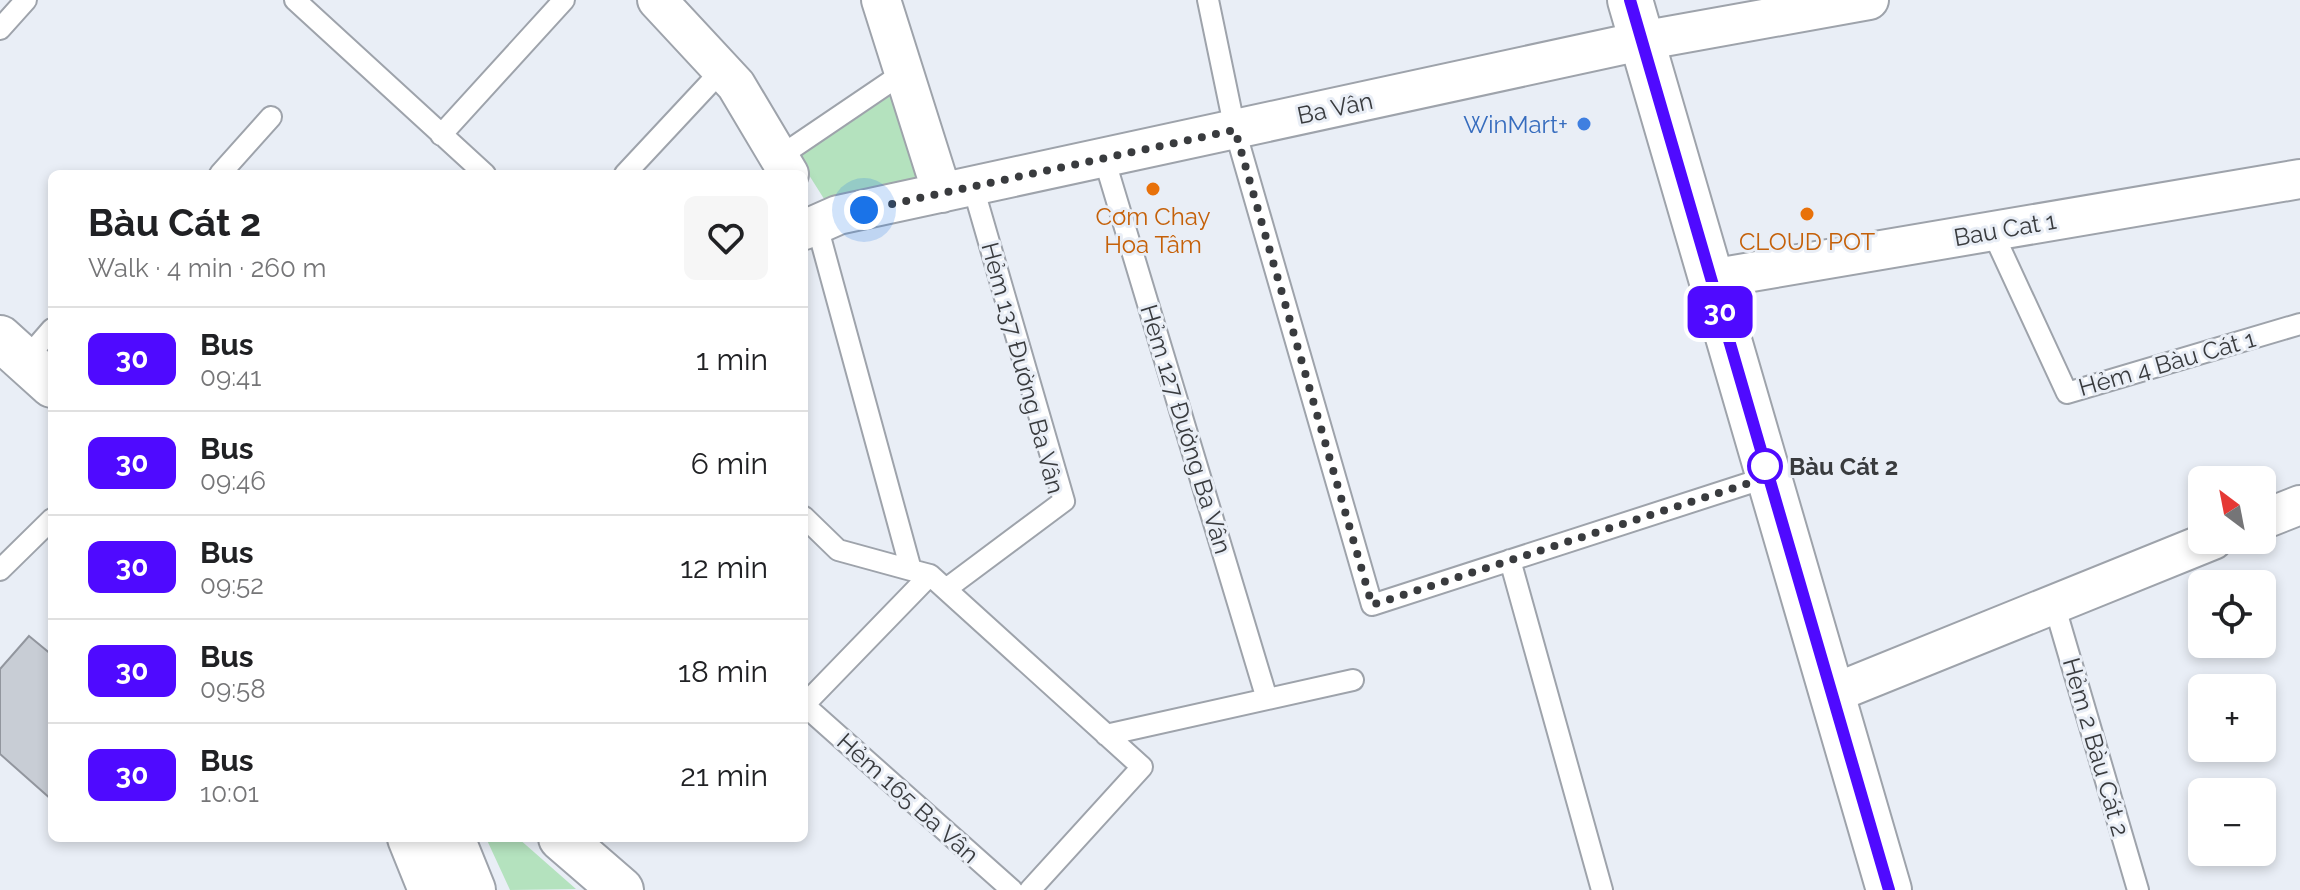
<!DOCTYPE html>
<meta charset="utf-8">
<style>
:root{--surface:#fff;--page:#f6f6f6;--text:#202124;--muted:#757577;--line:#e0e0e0}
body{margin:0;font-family:Raleway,sans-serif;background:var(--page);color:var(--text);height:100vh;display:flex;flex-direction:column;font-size:30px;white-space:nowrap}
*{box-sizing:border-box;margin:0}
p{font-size:26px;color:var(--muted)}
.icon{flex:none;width:44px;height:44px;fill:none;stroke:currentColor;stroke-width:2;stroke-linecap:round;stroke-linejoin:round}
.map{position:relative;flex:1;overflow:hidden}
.sheet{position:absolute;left:48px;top:170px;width:760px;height:672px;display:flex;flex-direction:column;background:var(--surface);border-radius:12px;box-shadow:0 4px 12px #0003}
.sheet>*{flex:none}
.badge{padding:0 16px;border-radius:12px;font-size:28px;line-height:52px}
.needle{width:52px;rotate:328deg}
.buttons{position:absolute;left:2188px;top:466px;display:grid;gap:16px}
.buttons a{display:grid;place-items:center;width:88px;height:88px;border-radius:12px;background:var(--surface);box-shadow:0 4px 12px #0003;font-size:40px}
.you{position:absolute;width:40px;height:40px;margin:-20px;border:6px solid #fff;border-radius:50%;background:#1a73e8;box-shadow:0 0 0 12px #1a73e833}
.map>.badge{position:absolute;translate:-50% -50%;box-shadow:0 0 0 4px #fff}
.round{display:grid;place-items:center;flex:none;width:84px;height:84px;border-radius:12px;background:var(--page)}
.headline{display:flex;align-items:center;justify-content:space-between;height:136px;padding:0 40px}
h1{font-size:38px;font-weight:700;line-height:60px}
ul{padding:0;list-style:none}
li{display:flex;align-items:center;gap:24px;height:104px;padding:0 40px;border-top:2px solid var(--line)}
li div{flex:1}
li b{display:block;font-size:30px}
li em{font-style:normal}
li .badge{min-width:88px;font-weight:700;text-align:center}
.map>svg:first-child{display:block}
.green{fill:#b4e2be}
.building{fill:#c8cdd5;stroke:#92969e;stroke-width:2}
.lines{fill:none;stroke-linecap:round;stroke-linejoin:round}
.lane-casing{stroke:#9ea3ab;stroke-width:24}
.street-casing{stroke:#9ea3ab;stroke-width:42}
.secondary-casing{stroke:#9ea3ab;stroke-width:48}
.lane{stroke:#fff;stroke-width:20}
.street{stroke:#fff;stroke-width:38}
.secondary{stroke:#fff;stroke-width:44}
.line-casing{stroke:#fff;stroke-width:18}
.line{stroke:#4f0aff;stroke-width:12}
.walk{stroke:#393b3e;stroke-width:8;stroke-dasharray:0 14.4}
.shop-dot{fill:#3f7fe0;stroke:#e9eef6;stroke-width:3}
.food-dot{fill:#e8710a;stroke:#e9eef6;stroke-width:3}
.stop-dot{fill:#fff;stroke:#4f0aff;stroke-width:4}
.labels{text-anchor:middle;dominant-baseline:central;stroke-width:6;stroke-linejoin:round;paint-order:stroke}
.street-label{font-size:24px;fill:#393b3e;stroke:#e9eef6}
.shop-label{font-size:24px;fill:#366cbe;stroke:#e9eef6;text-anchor:end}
.food-label{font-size:24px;fill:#c56008;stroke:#e9eef6}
.stop-label{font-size:24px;font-weight:bold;fill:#393b3e;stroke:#e9eef6;text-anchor:start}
</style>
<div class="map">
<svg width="2300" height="890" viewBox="0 0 2300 890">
<rect width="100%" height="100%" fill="#e9eef6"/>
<path class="green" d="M893,94L921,179L826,202L802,164V155Z
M486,838H518L576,889L510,890Z"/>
<path class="building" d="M29,636L52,655V800L0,754V669Z"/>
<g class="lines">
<defs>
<path id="lane" d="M295,0L485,174
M1208,0L1235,130L1372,605L1768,477
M0,29L26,0
M441,135L564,0
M779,157L906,71
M1104,158L1267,699
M220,174L271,117
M625,174L723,69
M816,222L911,570L930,575L1142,767L1030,890
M1992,231L2067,393L2300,324
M25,360L52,329
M804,517L838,550L911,570
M1510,560L1602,890
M0,570L52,519
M946,589L1064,501L973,187
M2054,604L2138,890
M804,705L1012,890
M804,705L930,575
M1106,735L1353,680"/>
<path id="street" d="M657,0L736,85L789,174
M881,0L942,193
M804,230L838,215L1641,41L1869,0
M1710,279L2300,179
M2262,520L2300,505
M1832,694L2213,540"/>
<path id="secondary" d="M1630,0L1889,890
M0,338L52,385
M410,838L431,890
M452,838L473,890
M561,838L621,890"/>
</defs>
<use href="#lane" class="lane-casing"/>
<use href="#street" class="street-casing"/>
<use href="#secondary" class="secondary-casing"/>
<use href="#lane" class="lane"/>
<use href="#street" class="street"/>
<use href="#secondary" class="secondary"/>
</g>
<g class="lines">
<defs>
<path id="line" d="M1630,0L1889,890"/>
</defs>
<use href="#line" class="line-casing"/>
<use href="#line" class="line"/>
<path class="walk" d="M864,210L1235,130L1372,605L1768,477L1765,466"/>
</g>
<circle class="shop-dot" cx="1584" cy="124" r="8"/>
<g class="food-dot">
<circle cx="1153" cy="189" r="8"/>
<circle cx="1807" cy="214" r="8"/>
</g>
<circle class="stop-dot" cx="1765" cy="466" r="16"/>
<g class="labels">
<g class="street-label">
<text transform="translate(1335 108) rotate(-12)">Ba Vân</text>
<text transform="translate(2005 229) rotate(-10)">Bau Cat 1</text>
<text transform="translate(2167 363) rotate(-16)">Hẻm 4 Bàu Cát 1</text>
<text transform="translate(1023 368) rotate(75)">Hẻm 137 Đường Ba Vân</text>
<text transform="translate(1186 429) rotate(73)">Hẻm 127 Đường Ba Vân</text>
<text transform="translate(2096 747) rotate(74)">Hẻm 2 Bàu Cát 2</text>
<text transform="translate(908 798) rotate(42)">Hẻm 165 Ba Vân</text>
</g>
<g class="shop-label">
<text x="1568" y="124">WinMart+</text>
</g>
<g class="food-label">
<text x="1153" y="216">Cơm Chay<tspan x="1153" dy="28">Hoa Tâm</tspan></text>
<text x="1807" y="241">CLOUD POT</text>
</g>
<g class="stop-label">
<text x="1789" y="466">Bàu Cát 2</text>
</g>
</g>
</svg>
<div class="buttons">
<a><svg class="needle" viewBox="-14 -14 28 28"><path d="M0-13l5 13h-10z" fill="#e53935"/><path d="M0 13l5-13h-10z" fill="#757577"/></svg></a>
<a><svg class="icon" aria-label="locate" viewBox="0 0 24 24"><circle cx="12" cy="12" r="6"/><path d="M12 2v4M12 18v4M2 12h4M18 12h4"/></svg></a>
<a>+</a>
<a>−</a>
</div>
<div class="you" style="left:864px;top:210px"></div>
<b class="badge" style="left:1720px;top:312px;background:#4f0aff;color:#fff">30</b>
<section class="sheet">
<div class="headline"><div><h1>Bàu Cát 2</h1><p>Walk · 4 min · 260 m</p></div><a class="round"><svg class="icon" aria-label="heart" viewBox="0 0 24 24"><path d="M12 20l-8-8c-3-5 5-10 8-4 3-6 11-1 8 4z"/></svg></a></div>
<ul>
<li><span class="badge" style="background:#4f0aff;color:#fff">30</span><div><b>Bus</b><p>09:41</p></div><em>1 min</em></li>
<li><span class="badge" style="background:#4f0aff;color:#fff">30</span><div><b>Bus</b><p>09:46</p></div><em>6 min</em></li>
<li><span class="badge" style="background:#4f0aff;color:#fff">30</span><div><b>Bus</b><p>09:52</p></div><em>12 min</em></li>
<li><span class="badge" style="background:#4f0aff;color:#fff">30</span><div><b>Bus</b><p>09:58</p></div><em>18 min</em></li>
<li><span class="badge" style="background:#4f0aff;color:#fff">30</span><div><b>Bus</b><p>10:01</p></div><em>21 min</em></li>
</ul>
</section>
</div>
